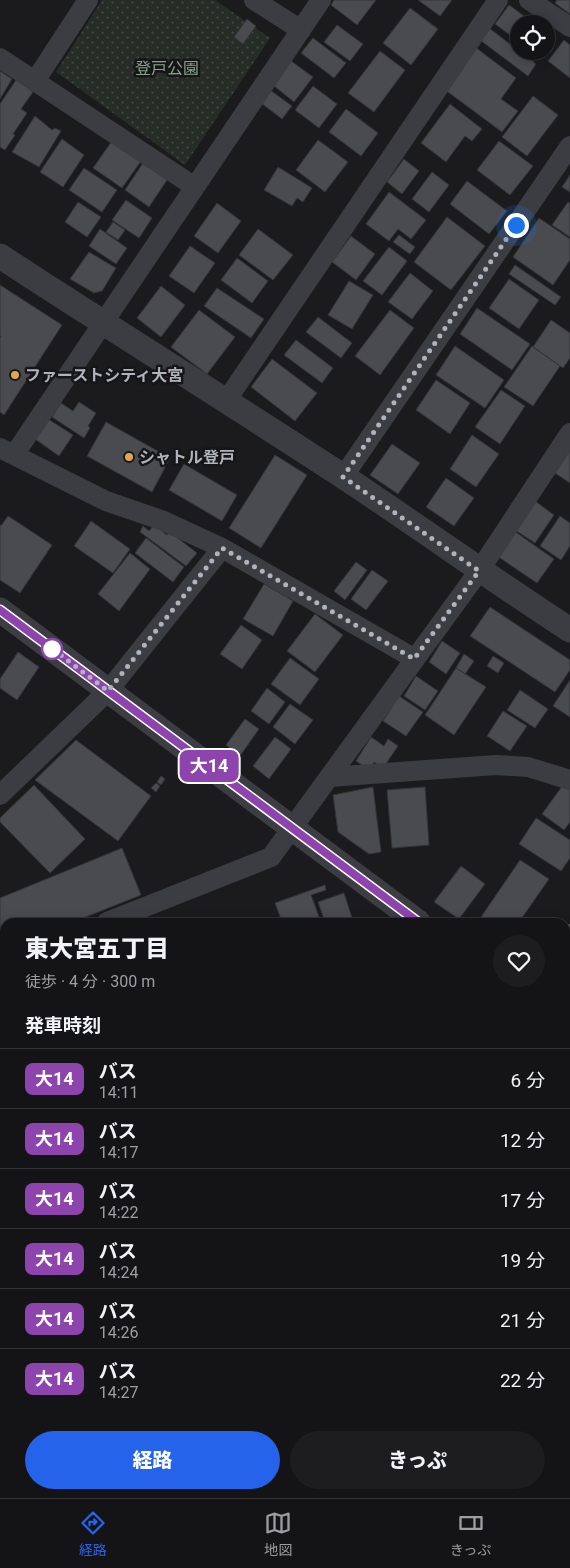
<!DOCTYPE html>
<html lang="ja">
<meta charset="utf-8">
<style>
:root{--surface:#141416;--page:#1d1d1f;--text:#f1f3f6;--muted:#9d9ea1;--line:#333335;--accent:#2563eb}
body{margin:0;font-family:Roboto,"Noto Sans JP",sans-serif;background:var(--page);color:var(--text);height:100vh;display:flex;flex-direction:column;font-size:19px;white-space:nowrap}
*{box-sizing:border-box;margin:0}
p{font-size:16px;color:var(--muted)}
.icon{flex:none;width:28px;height:28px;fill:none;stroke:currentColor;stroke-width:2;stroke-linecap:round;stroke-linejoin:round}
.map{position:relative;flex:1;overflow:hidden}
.side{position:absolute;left:0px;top:918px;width:570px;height:581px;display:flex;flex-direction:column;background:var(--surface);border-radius:15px 15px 0 0;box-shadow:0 2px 12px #0003,0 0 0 1px var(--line)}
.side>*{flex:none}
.badge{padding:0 10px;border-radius:8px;font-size:18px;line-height:32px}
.tools{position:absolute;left:510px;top:15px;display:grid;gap:10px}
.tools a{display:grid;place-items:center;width:45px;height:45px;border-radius:50%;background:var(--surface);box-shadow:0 2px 12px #0003,0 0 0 1px var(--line);font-size:25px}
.you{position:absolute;width:25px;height:25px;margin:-12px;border:4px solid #fff;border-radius:50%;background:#1a73e8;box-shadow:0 0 0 8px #1a73e833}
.map>.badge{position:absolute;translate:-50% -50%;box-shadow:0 0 0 2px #fff}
h2{padding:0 25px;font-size:19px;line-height:45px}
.round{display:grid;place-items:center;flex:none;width:52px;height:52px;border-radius:26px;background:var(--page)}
.head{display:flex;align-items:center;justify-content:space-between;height:85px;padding:0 25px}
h1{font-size:24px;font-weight:800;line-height:38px}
.primary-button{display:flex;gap:10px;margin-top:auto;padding:10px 25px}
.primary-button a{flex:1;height:58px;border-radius:30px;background:var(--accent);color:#fff;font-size:20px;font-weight:800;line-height:58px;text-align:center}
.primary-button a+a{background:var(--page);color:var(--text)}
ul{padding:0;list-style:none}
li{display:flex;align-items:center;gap:15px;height:60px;padding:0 25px;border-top:1px solid var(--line)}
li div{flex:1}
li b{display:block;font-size:19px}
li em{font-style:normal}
li .badge{min-width:55px;font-weight:700;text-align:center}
.dock{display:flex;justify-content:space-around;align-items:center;height:70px;border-top:1px solid var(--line);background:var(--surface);font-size:14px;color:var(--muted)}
.dock a{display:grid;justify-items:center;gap:2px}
.dock .selected{color:var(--accent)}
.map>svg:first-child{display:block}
.grass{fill:url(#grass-dots)}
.garden{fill:#252d26}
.building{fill:#4a4b4f;stroke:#353539}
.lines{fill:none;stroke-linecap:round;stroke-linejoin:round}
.minor{stroke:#3c3d42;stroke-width:20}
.tertiary{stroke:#3c3d42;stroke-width:25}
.primary{stroke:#595b60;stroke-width:28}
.line-casing{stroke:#fff;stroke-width:11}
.line{stroke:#8e44ad;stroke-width:8}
.walk{stroke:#afb3bb;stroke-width:5;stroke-dasharray:0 9}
.poi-dot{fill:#e2a74e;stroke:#161618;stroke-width:2}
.stop-dot{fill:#fff;stroke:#8e44ad;stroke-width:2.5}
.labels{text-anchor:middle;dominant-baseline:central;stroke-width:5;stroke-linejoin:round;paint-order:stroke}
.park-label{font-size:16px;fill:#88a488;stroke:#161618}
.poi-label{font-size:16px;font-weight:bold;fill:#afb3bb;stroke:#161618;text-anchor:start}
</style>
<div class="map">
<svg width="570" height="1498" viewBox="0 0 570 1498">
<defs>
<pattern id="grass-dots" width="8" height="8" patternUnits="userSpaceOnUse" patternTransform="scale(1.25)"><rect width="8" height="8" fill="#252d26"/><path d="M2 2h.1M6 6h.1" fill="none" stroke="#424944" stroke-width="1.8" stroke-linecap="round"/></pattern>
</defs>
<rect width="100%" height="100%" fill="#1b1b1d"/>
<path class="grass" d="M102,0H215L270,38L185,165L56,72Z"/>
<path class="garden" d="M14,1494H112L113,1498H15Z"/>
<path class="building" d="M334,0H376L357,25L331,5Z
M418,0H452L440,16Z
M557,0H570V14L555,3Z
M509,5L531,21L529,24H519V37L517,40L495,24Z
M410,8L438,29L411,65L383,43Z
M247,19L256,26L243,44L234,37Z
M337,25L363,44L350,61L324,42Z
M489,28L536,64L528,76L480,40Z
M313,38L346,63L334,78L301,53Z
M564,40L570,45V78L548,61Z
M475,47L516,78L501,99L518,111L502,132L444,89Z
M380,51L405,70L374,112L348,93Z
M291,61L313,77L294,102L273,85Z
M0,71L12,79L0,99Z
M16,80L33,92L21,109L27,113L13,134L15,135L5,150L0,147V104Z
M313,86L337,104L319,128L295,110Z
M270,90L292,106L282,119L261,103Z
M533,96L558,115L527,156L502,137Z
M450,104L482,129L472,141L465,136L446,162L421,143Z
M346,109L378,133L361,156L329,132Z
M35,116L52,130L55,128L61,131L39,167L12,152Z
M62,139L84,155L63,187L40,172Z
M318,140L348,162L325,192L296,170Z
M112,141L141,161L122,188L93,168Z
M499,141L533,166L510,195L477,170Z
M404,159L419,171L402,194L387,182Z
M143,163L167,180L149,207L125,190Z
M278,167L312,188L303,202L297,198L292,206L264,190Z
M84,168L117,190L102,212L69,190Z
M432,172L449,185L429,212L412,199Z
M570,175V192L562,187Z
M467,181L507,211L489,234L450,204Z
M389,192L426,220L411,239L398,229L389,241L366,224Z
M126,200L152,218L139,238L112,220Z
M78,202L101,217L87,237L65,222Z
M568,202L570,203V237L552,225Z
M217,203L241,221L218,253L194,236Z
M447,217L485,246L451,290L414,262Z
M539,218L570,239V260L553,285L513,257Z
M113,222L125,230L118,240L106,232Z
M100,229L127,248L116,264L89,246Z
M258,229L293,255L273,280L239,255Z
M399,235L415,247L410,254L393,242Z
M351,236L375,254L356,280L332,262Z
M190,246L215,263L194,293L169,276Z
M389,247L407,261L382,295L363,281Z
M89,252L116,268L102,291L94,293L70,279Z
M237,258L268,281L252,303L221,280Z
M515,265L561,297L555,305L509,274Z
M410,273L433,291L412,319L388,302Z
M509,279L539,300L519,329L489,308Z
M349,281L373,295L352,329L328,315Z
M0,285L62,325L4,415L0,412V338L1,336L0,335Z
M161,286L185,305L161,337L137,318Z
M217,288L264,319L251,338L204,306Z
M477,308L530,344L512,370L460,334Z
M199,310L235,337L207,374L171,347Z
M390,310L414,328L380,375L355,356Z
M318,317L352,343L341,358L306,332Z
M551,320L570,333V358L563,368L533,347Z
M296,340L333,368L322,383L284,355Z
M455,346L504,380L485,408L436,375Z
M532,346L560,366L533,406L504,387Z
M272,359L317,393L295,421L251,387Z
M436,380L470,403L450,434L416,410Z
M501,390L525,406L500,444L475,427Z
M79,402L96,413L88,426L90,428L84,438L52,417L61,403L73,411Z
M48,419L73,435L59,456L35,439Z
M106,422L170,458L152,492L87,456Z
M472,435L499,454L476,487L450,469Z
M392,444L420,463L398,494L370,475Z
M570,450V483L555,473Z
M275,455L307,475L261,548L229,528Z
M184,464L237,495L222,521L169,490Z
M446,478L474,498L454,526L426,507Z
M535,501L554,515L535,543L515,530Z
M8,516L52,545L20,593L0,580V525L1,526Z
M560,516L570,523V546L561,560L540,546Z
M91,521L130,549L113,573L74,546Z
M154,525L167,535L170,532L197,553L186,566L140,532L143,526L149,531Z
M514,531L554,559L537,583L497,556Z
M146,538L184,567L173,582L135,553Z
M130,553L150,569L119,611L98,594Z
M356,562L367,570L345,600L334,591Z
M372,570L388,581L366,610L351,599Z
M264,584L293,601L273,636L243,619Z
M490,607L570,660V670L555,692L470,636Z
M315,614L343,635L315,672L287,651Z
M241,625L262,640L242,669L220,654Z
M442,641L460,653L446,674L429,662Z
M18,652L39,667L17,700L0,688V679Z
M464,654L474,661L465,674L456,668Z
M493,656L504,663L498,673L487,666Z
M290,658L319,679L300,705L271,684Z
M456,668L486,687L454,735L425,715Z
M416,676L438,691L425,710L404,696Z
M570,680V717L553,706Z
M267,688L285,702L269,724L251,711Z
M520,690L548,709L535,728L507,710Z
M399,696L423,712L406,736L383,721Z
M290,704L313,720L295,744L273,727Z
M503,711L527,726L510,751L487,736Z
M245,719L259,729L240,756L226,745Z
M275,737L291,749L269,779L253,766Z
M371,737L384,746L388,739L398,746L383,768L374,762L370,770L356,761Z
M76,740L151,796L118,841L35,780Z
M161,776L165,779L161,785L157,782Z
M566,781L570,784V822L564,830L542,814Z
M156,783L160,786L156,792L151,788Z
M34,785L85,839L50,873L0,822V818Z
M373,787L381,852L369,854L338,832L333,795Z
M425,787L429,845L392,848L387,790Z
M536,818L570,840V858L561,871L519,844Z
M122,848L141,895L73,922H5V950L0,952V898Z
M520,860L549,879L519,922H489L481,917Z
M461,866L485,884L459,919L434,902Z
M325,885L326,890L311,895L321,922H282L275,903Z
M344,893L353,921L325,922L318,902Z
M570,998V1017L565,1019V1000Z
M0,1104L5,1117V1141L0,1143Z
M570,1226V1264L565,1265V1227Z
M5,1237V1258L0,1260V1239Z
M570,1277V1321L565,1322V1278Z
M0,1282L5,1297V1311L0,1313Z
M0,1462H3L5,1494H7L8,1498H0Z
M23,1494H36V1498H24Z
M41,1494H67L68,1498H41Z
M149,1494H199L200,1498H150Z
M297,1494H319L320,1498H281Z
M358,1494H399L400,1498H359Z
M421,1494H466L467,1498H422Z"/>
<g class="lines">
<path class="minor" d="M254,0L301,30
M529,0L570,27
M0,58L195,187
M35,81L88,0
M226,401L498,0
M0,448L106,501L164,521L222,548L415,659
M14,455L321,0
M343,477L570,146
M329,777L496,765L528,767L570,780
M0,795L108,691L222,548
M107,922L271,857L479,571L570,433
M0,965L5,963
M0,1052L5,1064
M565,1126L570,1136
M565,1187L570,1185
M0,1418L5,1417
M341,1494L342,1498
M523,1494L524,1498"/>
<path class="tertiary" d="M0,256C113,330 228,401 341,475C418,526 493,580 570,630
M0,610L418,922
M132,1494L133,1498"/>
<path class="primary" d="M565,940L570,938
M565,960L570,958
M0,1162L5,1160
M0,1182L5,1180"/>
</g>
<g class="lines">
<defs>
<path id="line" d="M0,610L418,922"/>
</defs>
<use href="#line" class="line-casing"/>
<use href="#line" class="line"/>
<path class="walk" d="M52,649L46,644L108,691L222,548L414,659L479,571L343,477L516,225"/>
</g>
<g class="poi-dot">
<circle cx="15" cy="375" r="5"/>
<circle cx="129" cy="457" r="5"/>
</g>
<circle class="stop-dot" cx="52" cy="649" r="10"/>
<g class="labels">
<g class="park-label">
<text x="167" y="68">登戸公園</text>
</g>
<g class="poi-label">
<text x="25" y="375">ファーストシティ大宮</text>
<text x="139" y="457">シャトル登戸</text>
</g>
</g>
</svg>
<div class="tools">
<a><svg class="icon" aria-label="locate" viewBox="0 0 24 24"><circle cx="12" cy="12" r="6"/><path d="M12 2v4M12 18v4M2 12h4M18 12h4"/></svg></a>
</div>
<div class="you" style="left:516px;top:225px"></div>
<b class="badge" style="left:209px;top:766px;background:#8e44ad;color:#fff">大14</b>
<section class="side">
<div class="head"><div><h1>東大宮五丁目</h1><p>徒歩 · 4 分 · 300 m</p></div><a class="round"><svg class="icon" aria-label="heart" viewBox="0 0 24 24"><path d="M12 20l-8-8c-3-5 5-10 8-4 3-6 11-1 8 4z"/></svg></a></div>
<h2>発車時刻</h2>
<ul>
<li><span class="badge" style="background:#8e44ad;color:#fff">大14</span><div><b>バス</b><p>14:11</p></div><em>6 分</em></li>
<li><span class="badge" style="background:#8e44ad;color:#fff">大14</span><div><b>バス</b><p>14:17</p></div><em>12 分</em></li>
<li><span class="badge" style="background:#8e44ad;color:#fff">大14</span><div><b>バス</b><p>14:22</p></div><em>17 分</em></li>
<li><span class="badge" style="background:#8e44ad;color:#fff">大14</span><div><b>バス</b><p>14:24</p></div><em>19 分</em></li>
<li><span class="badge" style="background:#8e44ad;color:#fff">大14</span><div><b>バス</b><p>14:26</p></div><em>21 分</em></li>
<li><span class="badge" style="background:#8e44ad;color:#fff">大14</span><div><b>バス</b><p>14:27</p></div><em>22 分</em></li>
</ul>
<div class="primary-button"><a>経路</a><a>きっぷ</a></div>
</section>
</div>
<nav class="dock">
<a class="selected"><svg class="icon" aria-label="directions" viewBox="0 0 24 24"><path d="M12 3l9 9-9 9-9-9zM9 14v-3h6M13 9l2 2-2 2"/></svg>経路</a>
<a><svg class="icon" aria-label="map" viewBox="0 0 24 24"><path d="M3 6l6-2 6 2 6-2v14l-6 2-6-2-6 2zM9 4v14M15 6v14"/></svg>地図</a>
<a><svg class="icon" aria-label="tickets" viewBox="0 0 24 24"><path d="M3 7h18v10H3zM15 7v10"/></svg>きっぷ</a>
</nav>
